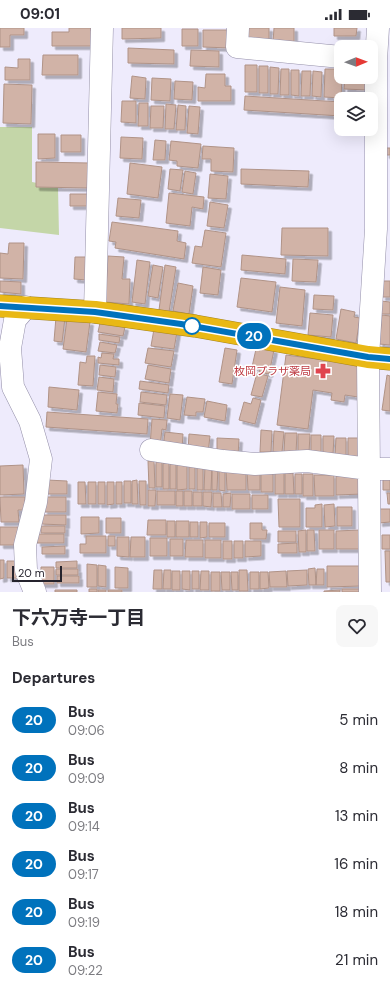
<!DOCTYPE html>
<meta charset="utf-8">
<style>
:root{--surface:#fff;--page:#f7f7f7;--text:#2b2b33;--muted:#7c7c81}
body{margin:0;font-family:"DM Sans","Noto Sans JP",sans-serif;background:var(--page);color:var(--text);height:100vh;display:flex;flex-direction:column;font-size:15px;white-space:nowrap}
*{box-sizing:border-box;margin:0}
p{font-size:13px;color:var(--muted)}
.icon{flex:none;width:22px;height:22px;fill:none;stroke:currentColor;stroke-width:2;stroke-linecap:round;stroke-linejoin:round}
.map{position:relative;height:564px;overflow:hidden}
.sheet{display:flex;flex-direction:column;background:var(--surface);flex:1}
.sheet>*{flex:none}
.badge{padding:0 8px;border-radius:13px;font-size:14px;line-height:26px}
.needle{width:26px;rotate:89deg}
.fabs{position:absolute;left:334px;top:12px;display:grid;gap:8px}
.fabs a{display:grid;place-items:center;width:44px;height:44px;border-radius:8px;background:var(--surface);box-shadow:0 4px 16px #0002;font-size:20px}
.scale{position:absolute;left:12px;bottom:10px;width:50px;box-sizing:border-box;padding-left:4px;border:2px solid #25232d;border-top:0;font-size:11px;line-height:14px;white-space:nowrap;color:#25232d;-webkit-text-stroke:3px #fff;paint-order:stroke}
.map>.badge{position:absolute;translate:-50% -50%;box-shadow:0 0 0 2px #fff}
h2{padding:0 12px;font-size:15px;line-height:36px}
.round{display:grid;place-items:center;flex:none;width:42px;height:42px;border-radius:8px;background:var(--page)}
.overview{display:flex;align-items:center;justify-content:space-between;height:68px;padding:0 12px}
h1{font-size:19px;font-weight:700;line-height:30px}
ul{padding:0;list-style:none}
li{display:flex;align-items:center;gap:12px;height:48px;padding:0 12px}
li div{flex:1}
li b{display:block;font-size:15px}
li em{font-style:normal}
li .badge{min-width:44px;font-weight:700;text-align:center}
.status{display:flex;justify-content:space-between;align-items:center;height:28px;padding:0 20px;background:var(--surface);direction:ltr}
.status svg{height:11px;fill:currentColor}
.map>svg:first-child{display:block}
.green{fill:#c4d6a8}
.building{fill:#d1b3a7;stroke:#b09387;filter:url(#shadow)}
.lines{fill:none;stroke-linecap:round;stroke-linejoin:round}
.minor-casing{stroke:#948fa9;stroke-width:23}
.highway-casing{stroke:#a4841d;stroke-width:23}
.minor{stroke:#fff;stroke-width:22}
.highway{stroke:#e9b815;stroke-width:22}
.line-casing{stroke:#fff;stroke-width:9}
.line{stroke:#0072bc;stroke-width:6}
.stop-dot{fill:#fff;stroke:#0072bc;stroke-width:2}
.labels{text-anchor:middle;dominant-baseline:central;stroke-width:3;stroke-linejoin:round;paint-order:stroke}
.health-label{font-size:11px;fill:#be3a42;stroke:#fff;text-anchor:end}
</style>
<div class="status"><b>09:01</b><svg viewBox="0 0 49 12"><path d="M0 12V9h3v3zM5 12V6h3v6zM10 12V3h3v9zM15 12V0h3v12zM26 1h20v11H26zM47 4h2v5h-2z"/></svg></div>
<div class="map">
<svg width="390" height="564" viewBox="0 0 390 564">
<defs>
<filter id="shadow"><feDropShadow dx="3.5" dy="3.5" stdDeviation="0" flood-color="#0004"/></filter>
</defs>
<rect width="100%" height="100%" fill="#eeebfc"/>
<path class="green" d="M0,99H32V154L58,159L59,207L0,200Z"/>
<path class="building" d="M0,0H24V7H10V19H0Z
M69,0H91V3H97V18H52V4H69Z
M122,0H161V10L122,11Z
M246,0H269V15H247Z
M274,0H294V14H273Z
M334,0H357L356,8H334Z
M182,1H198V18H182Z
M203,2H230V20L203,19Z
M128,20L174,22V36L128,35Z
M191,22L219,23V39L190,38Z
M43,27H78V47H42Z
M18,31H30V52H5V39L18,40Z
M245,37H257V64H245Z
M259,38H268V65H259Z
M270,39L279,40L278,66H270Z
M281,41H289V67H280Z
M325,41H341V49H342L341,70L324,69Z
M291,42H299V68L291,67Z
M302,43H311L310,68H301Z
M313,43L322,44L321,69L312,68Z
M206,46H225V58H231V73H198V59L205,60Z
M132,48L146,50L145,71L130,70Z
M345,49H368V62L344,61Z
M152,50L171,51L170,73L151,72Z
M175,53L193,54L192,72L174,71Z
M4,56L32,57L31,96L3,95Z
M245,68L341,74V88L244,82Z
M122,73H136V95L121,94Z
M139,75H148V98H138Z
M166,76L176,77L174,101H165Z
M178,77L186,78L185,102H176Z
M151,78H164L163,100H150Z
M189,78L200,79L198,106L187,105Z
M38,106H55V130L38,131Z
M61,107H81V124H61Z
M121,109L143,110L142,131L120,130Z
M155,112L166,113L165,132H153Z
M171,113L201,116L198,140L177,138V133L169,132Z
M203,118L234,120L233,144L211,143V131H202Z
M386,120H390V127H386Z
M36,134L89,135L88,160L36,159Z
M130,135L162,139L158,170L127,166Z
M170,141L183,142L180,163L168,161Z
M241,141L309,143L308,159L241,156Z
M185,143L196,145L193,166L182,164Z
M210,146L228,148L226,171L208,170Z
M169,165L204,169L203,181L192,179L190,198L166,195Z
M70,166H89V178H70Z
M118,170L141,172L139,190L116,188Z
M210,174L228,177L224,200L207,198Z
M112,194L178,203L177,213L186,215L184,231L115,220L116,214L109,213Z
M282,200H328V228L281,227Z
M205,202L226,205L221,239L192,235L195,218L202,219Z
M9,215H24L23,251L0,250V225L8,226Z
M242,227L286,231L285,246L241,242Z
M108,228L124,229L122,251H130L129,276L105,274Z
M75,229H88L87,252L74,251Z
M293,231L318,232L316,254L292,253Z
M137,232L150,234L145,276L132,274Z
M153,237L163,239L158,270L148,268Z
M165,237L176,239L169,284L159,282Z
M203,239L221,242L218,267L200,265Z
M241,250L276,254L272,284L237,279Z
M0,253L21,254V266L0,264Z
M383,253H390V269H382Z
M178,255L193,258L189,286L173,283Z
M280,259L305,262L302,298L276,295Z
M314,267L334,268L333,282L313,281Z
M381,273L390,274V286H381Z
M341,281L355,284L354,289L360,290L356,315L336,311Z
M310,285L333,287L331,309L308,307Z
M382,287L390,288V317L379,316Z
M56,289L65,290L62,314L54,313Z
M67,291L90,294L86,324L63,321Z
M100,295L125,299L123,308L98,304Z
M154,301L177,304L174,321L151,318Z
M99,306L120,309L119,315L99,312Z
M100,314L117,317L115,325L98,323Z
M261,319L274,322L269,346L259,344L260,340L252,339L256,321L260,323Z
M148,320L174,323L171,339L145,335Z
M225,320L237,322L232,356L219,354Z
M102,325L114,326L113,331H119V337L98,335V329L101,330Z
M286,327L362,337L358,369L345,367L344,374L331,372L332,365L313,362L308,401L277,397Z
M87,328H95L93,358L78,357L80,334L86,335Z
M100,337L116,339L115,349L99,347Z
M148,337L171,341L169,355L145,351Z
M257,345L268,348L262,369L251,367Z
M387,347L390,348V383L382,382Z
M99,349L114,351L113,364L97,362Z
M140,353L169,357L168,365L139,361Z
M49,359L79,362L77,382L48,379Z
M98,364L117,366L116,376H118L117,385L96,383Z
M141,364L167,367L166,377L140,374Z
M170,366L183,367L180,392L167,390Z
M187,369L205,371L203,384H196V388L184,387Z
M253,370L261,372L255,396L239,392L244,374L251,376Z
M207,373L227,377L225,393L204,389Z
M139,375L165,378L164,390L138,387Z
M47,384L148,391L147,406L46,399Z
M152,391L167,392L166,402L162,401L160,419L150,418Z
M261,402L272,403L271,424H260Z
M274,403L284,404L282,424H273Z
M165,404L183,406L182,422L163,420Z
M285,405H297L296,425L284,424Z
M189,406L210,408L208,425L188,423Z
M298,406H310L309,425L298,424Z
M311,407H321V426L311,425Z
M323,408H334L333,426H323Z
M217,410L239,411L238,428L217,426Z
M336,410H346V429L335,428Z
M348,410H361L360,431H348Z
M148,433H154L155,460H149Z
M156,433H162V459H156Z
M177,434H187V461L177,462Z
M163,435H169V461H163Z
M170,435H176V461H170Z
M189,436H195V461H189Z
M23,437L24,466L0,467V438Z
M197,437H203V462H197Z
M205,438H212L211,462H204Z
M212,438H218L217,462H212Z
M219,438L225,439V463L219,462Z
M226,441H246V462H227Z
M260,441V462H248L247,442Z
M261,442H273V464H261Z
M275,442H284V466H275Z
M285,445H293L294,466H285Z
M295,446H302V466H295Z
M303,446H313V468H303Z
M314,447H334V468H315Z
M363,447V466L336,467V448Z
M383,451H390V462H383Z
M47,452L67,453V466H47Z
M137,452L138,476H132V453Z
M124,453H131V475H124Z
M139,453H146V477H140Z
M78,454H85L86,476H78Z
M88,454H96V476H88Z
M98,454H105V476H98Z
M107,454H114V476L107,477Z
M116,454H122V476H116Z
M148,462H156L155,478H148Z
M157,463H175V477H157Z
M176,463H183V478H176Z
M184,463H192V478H184Z
M193,464H202V478H193Z
M203,464H212L211,479L203,478Z
M213,465H221L222,479H213Z
M231,465L230,479H223V466Z
M387,465H390V476H388Z
M232,466H250V481H232Z
M252,467H268V481H252Z
M0,469H25V482H18L19,494H1Z
M44,469H66V484H44Z
M278,471H300V499H279Z
M322,476V499H306V480H315V477Z
M334,476L335,498L325,499L324,477Z
M337,479H352V498H337Z
M379,481H390V494L379,495Z
M41,487H66V497L41,496Z
M81,489H99V505L81,506Z
M106,490H121V505H106Z
M148,492H166V507H147Z
M167,493H175V509H167Z
M176,493H189V509H176Z
M190,494H198V509H190Z
M200,494H207V509L200,510Z
M209,495H225V509H209Z
M250,495H262V502H267L266,511H250Z
M41,498H65V505H41Z
M0,499H21L16,517H0Z
M306,502V524H299L298,503Z
M307,502H314L315,523H307Z
M319,502H334V521H319Z
M360,502V521H336V503Z
M278,503H296V514H278Z
M37,506H64V515H37Z
M382,507H390V521H382Z
M86,508H106V525H80V516H86Z
M108,508H115V518H108Z
M117,509H129V529L117,528Z
M131,509H145V529H130Z
M150,510H167V528H150Z
M170,511H183V528H170Z
M186,512H203V529H185Z
M205,512H221V530H205Z
M223,513H232V531H223Z
M234,513H243V530H234Z
M245,513H261V528L245,529Z
M297,515V525H278V516Z
M65,518V526H42V519Z
M385,523H390V554H386Z
M0,532H4V550L0,551Z
M7,533H19V550H7Z
M77,533V540H56V534Z
M87,536L97,537V559H87Z
M98,537L106,538V559L98,558Z
M327,538H360L361,558L327,559Z
M41,539H54V556H41Z
M115,539L128,540V560H115Z
M315,540L316,557H309L308,541Z
M56,541H78V547H56Z
M317,541H324V557H316Z
M154,542H162V561H153Z
M164,542H171V561H163Z
M239,542H247L248,563H239Z
M307,542V557L288,558L287,543Z
M172,543H180V562H172Z
M182,543H190V562L182,561Z
M192,543H199V561H192Z
M201,543H209V562H200Z
M286,543L287,559H270L269,544Z
M211,544H220V563H211Z
M221,544H230V562H222Z
M231,544H238V562H232Z
M250,544H259V561H250Z
M260,544H268L269,560L260,561Z
M57,548H79V555H57Z
M89,561H97V564H89Z
M342,561H360V564H342Z
M55,562H77V564H55Z
M98,562H106V564H98Z
M108,562H122V564H108Z
M340,562V564H324V563Z"/>
<g class="lines">
<defs>
<path id="minor" d="M238,0L237,19L341,29
M26,279L15,292L10,320L13,359L30,393L41,431L36,474L25,517L26,542L35,564
M95,284L102,0
M151,422L223,433L255,436L307,433L369,441H390
M370,564L368,329L376,201V32L378,0"/>
<path id="highway" d="M0,278L95,284L195,298L368,329L390,331"/>
</defs>
<use href="#minor" class="minor-casing"/>
<use href="#highway" class="highway-casing"/>
<use href="#minor" class="minor"/>
<use href="#highway" class="highway"/>
</g>
<g class="lines">
<defs>
<path id="line" d="M0,278L95,284L181,296L368,329L390,331"/>
</defs>
<use href="#line" class="line-casing"/>
<use href="#line" class="line"/>
</g>
<defs>
<symbol id="pharmacy-bare" viewBox="-9 -9 18 18"><path d="M-2-6h4v4h4v4h-4v4h-4v-4h-4v-4h4Z" fill="#e0444e" stroke="#fff" stroke-width="2.5" paint-order="stroke"/></symbol>
</defs>
<g fill-rule="evenodd">
<use href="#pharmacy-bare" x="312" y="332" width="22" height="22"/>
</g>
<circle class="stop-dot" cx="192" cy="298" r="8"/>
<g class="labels">
<g class="health-label">
<text x="311" y="343">枚岡プラザ薬局</text>
</g>
</g>
</svg>
<div class="fabs">
<a><svg class="needle" viewBox="-14 -14 28 28"><path d="M0-13l5 13h-10z" fill="#e53935"/><path d="M0 13l5-13h-10z" fill="#7c7c81"/></svg></a>
<a><svg class="icon" aria-label="layers" viewBox="0 0 24 24"><path d="M12 4l9 5-9 5-9-5zM3 14l9 5 9-5"/></svg></a>
</div>
<div class="scale">20 m</div>
<b class="badge" style="left:254px;top:308px;background:#0072bc;color:#fff">20</b>
</div>
<section class="sheet">
<div class="overview"><div><h1>下六万寺一丁目</h1><p>Bus</p></div><a class="round"><svg class="icon" aria-label="heart" viewBox="0 0 24 24"><path d="M12 20l-8-8c-3-5 5-10 8-4 3-6 11-1 8 4z"/></svg></a></div>
<h2>Departures</h2>
<ul>
<li><span class="badge" style="background:#0072bc;color:#fff">20</span><div><b>Bus</b><p>09:06</p></div><em>5 min</em></li>
<li><span class="badge" style="background:#0072bc;color:#fff">20</span><div><b>Bus</b><p>09:09</p></div><em>8 min</em></li>
<li><span class="badge" style="background:#0072bc;color:#fff">20</span><div><b>Bus</b><p>09:14</p></div><em>13 min</em></li>
<li><span class="badge" style="background:#0072bc;color:#fff">20</span><div><b>Bus</b><p>09:17</p></div><em>16 min</em></li>
<li><span class="badge" style="background:#0072bc;color:#fff">20</span><div><b>Bus</b><p>09:19</p></div><em>18 min</em></li>
<li><span class="badge" style="background:#0072bc;color:#fff">20</span><div><b>Bus</b><p>09:22</p></div><em>21 min</em></li>
</ul>
</section>
